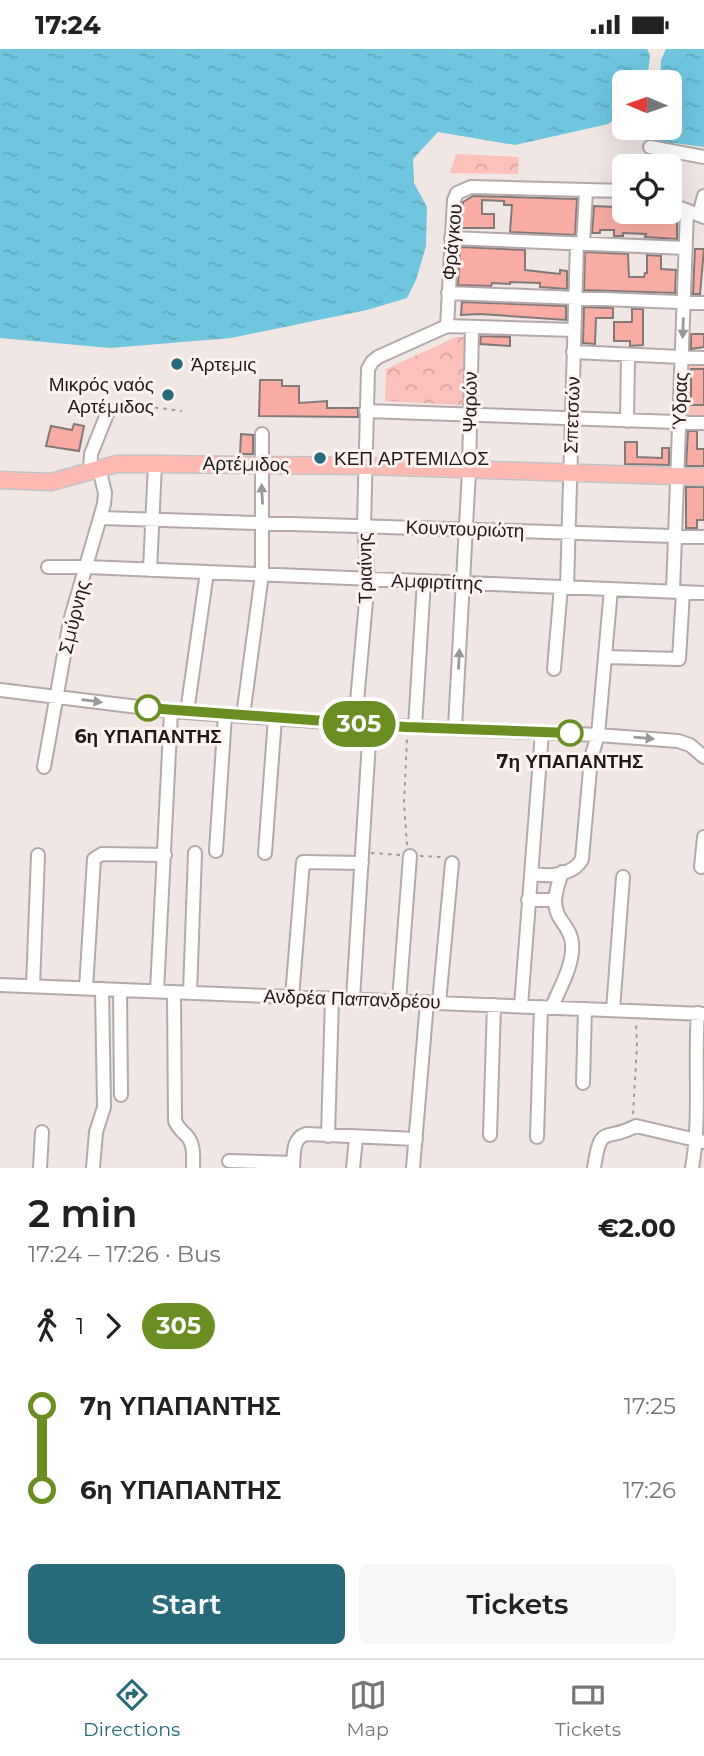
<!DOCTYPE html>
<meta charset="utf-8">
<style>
:root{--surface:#fff;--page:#f6f6f6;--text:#222;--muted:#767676;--line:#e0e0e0;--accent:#266a7b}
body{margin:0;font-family:Montserrat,sans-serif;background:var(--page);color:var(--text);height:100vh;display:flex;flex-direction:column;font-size:26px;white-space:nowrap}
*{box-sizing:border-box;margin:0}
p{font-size:23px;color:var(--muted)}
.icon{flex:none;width:38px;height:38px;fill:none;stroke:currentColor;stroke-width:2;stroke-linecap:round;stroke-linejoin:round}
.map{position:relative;height:1119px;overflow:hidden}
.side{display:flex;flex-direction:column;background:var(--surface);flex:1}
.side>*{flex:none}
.badge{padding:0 14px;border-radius:23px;font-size:24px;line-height:46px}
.needle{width:46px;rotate:272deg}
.controls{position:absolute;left:612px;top:21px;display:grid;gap:14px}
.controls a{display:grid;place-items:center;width:70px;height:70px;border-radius:10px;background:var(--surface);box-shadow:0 7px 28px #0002;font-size:35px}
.map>.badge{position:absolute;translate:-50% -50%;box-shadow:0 0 0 4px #fff}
.legs{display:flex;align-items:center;gap:10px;height:77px;padding:0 28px;font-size:23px}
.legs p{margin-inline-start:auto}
.head{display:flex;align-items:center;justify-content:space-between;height:119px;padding:0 28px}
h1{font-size:38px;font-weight:600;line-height:52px}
.button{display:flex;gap:14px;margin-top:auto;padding:14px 28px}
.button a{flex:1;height:80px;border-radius:10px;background:var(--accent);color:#fff;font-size:28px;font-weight:600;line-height:80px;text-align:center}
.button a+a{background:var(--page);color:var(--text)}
ul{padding:0 28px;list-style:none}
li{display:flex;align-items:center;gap:24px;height:84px;font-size:26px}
li i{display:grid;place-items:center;width:10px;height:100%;margin:0 9px;background:currentColor}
li i::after{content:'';width:18px;height:18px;margin:-9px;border:5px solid;border-radius:50%;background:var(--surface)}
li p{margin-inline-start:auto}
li:first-child i{background:linear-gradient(#0000 50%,currentColor 0)}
li:last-child i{background:linear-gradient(currentColor 50%,#0000 0)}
.status{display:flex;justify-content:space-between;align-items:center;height:49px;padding:0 35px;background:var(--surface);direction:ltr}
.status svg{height:19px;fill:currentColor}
.dock{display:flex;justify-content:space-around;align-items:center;height:98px;border-top:2px solid var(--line);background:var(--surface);font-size:19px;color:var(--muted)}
.dock a{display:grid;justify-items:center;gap:4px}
.dock .active{color:var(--accent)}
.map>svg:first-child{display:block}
.park{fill:url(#park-crowns)}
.water{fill:url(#water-ripples)}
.building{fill:#f8aca3;stroke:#837a78;stroke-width:2}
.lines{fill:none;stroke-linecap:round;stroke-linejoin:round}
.minor-casing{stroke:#b4a9a8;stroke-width:16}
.major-casing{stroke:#c5c4c4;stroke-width:19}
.path{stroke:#a09897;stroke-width:2;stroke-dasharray:3.5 5;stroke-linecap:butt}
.minor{stroke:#fff;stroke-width:12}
.major{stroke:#feb9b3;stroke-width:16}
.oneway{fill:#9a9898}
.line-1-casing{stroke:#fff;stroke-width:16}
.line-1{stroke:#6b8e23;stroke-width:10}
.poi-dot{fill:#266a7b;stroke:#fef3f1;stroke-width:2.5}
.stop-1-dot{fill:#fff;stroke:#6b8e23;stroke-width:3.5}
.labels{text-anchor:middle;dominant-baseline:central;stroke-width:6;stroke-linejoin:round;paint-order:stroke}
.street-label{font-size:19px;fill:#1f1b1b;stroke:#fef3f1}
.poi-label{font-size:19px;fill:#1f1b1b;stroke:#fef3f1;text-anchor:start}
.stop-label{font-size:19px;font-weight:bold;fill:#1f1b1b;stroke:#fef3f1}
</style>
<div class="status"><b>17:24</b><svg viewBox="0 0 49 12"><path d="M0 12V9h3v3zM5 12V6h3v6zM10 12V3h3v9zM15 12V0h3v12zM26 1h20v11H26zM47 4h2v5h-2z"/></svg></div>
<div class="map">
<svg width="704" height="1119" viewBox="0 0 704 1119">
<defs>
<pattern id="park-crowns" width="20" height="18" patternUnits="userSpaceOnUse" patternTransform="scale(1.75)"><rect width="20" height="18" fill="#fcc1ba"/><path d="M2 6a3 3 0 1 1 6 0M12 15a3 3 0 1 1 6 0" fill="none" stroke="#d8a59f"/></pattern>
<pattern id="water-ripples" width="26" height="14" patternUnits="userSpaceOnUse" patternTransform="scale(1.75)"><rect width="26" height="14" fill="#6fc6de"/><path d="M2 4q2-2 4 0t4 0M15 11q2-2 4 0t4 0" fill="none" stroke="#60aabe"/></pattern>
</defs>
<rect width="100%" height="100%" fill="#f0e6e4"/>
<path class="park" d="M456,105L519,108L518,125L450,124Z
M456,288H466L464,356L385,352L386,320Z
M682,314H704V372H680Z"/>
<path class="water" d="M0,0H647L650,6L647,33H625V63L608,75L515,96L438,83L413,110L414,134L427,158L426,197L416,231L407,249L367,261L231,289L110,299L0,289Z
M666,0H704V98L674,94L672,98L657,95V79H670V33H660L661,11Z"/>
<path class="building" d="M473,147L577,150L575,186L510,183L512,156H504V152L482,151V165H494V179H461L463,153Z
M615,154H625V163H657L677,173V190L645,188L646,185L623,184V187H614V181H600V184H592L594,157L615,158Z
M460,198L525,201V221L560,225V221L567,222V240L540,238V234L510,233V235L492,234L491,237L458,236Z
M695,200H704L700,245H693Z
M585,203L628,205L629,228H644L645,224H647V206L661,207V220L676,221L675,244L584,241Z
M462,253L566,257V271L480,265L461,266Z
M584,258L613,259V269H596L595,295L583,294Z
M632,260H643V296L630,297V292H614V273H632Z
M691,285H704V298L691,300Z
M481,287L510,288V297L480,295Z
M691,320H704V356H691Z
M260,331H282V337H299V354L327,352V359H358V368L259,367Z
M74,375L84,377L79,402L46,397L51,377L72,381Z
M688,382H697V400H704V417H686Z
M241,385L253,386V405H240Z
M625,393H637V408L662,409V399H669V416L625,415Z
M686,438H704V471H697V479H686Z"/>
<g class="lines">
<defs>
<path id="minor" d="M650,98L704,108
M670,155L704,168
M699,166L704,147
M451,189L686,199
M583,195L586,142
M448,244L704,254
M447,277L574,281
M573,303L704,309
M366,362L704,374
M627,372L628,307
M90,422L91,405L109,360
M101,469L704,488
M48,518H87L704,544
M150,521L155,415
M567,538L577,194
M673,542L687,162
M606,608L679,610L683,543
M554,620L561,538
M0,641L171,662L370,676L598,686L678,692L690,696L704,708
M187,663L207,523
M243,667L262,525V385
M355,675L368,530L364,477L368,320L372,313L378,308L447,277L454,151L457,144L471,138L625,142
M415,678L424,532
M455,678L469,422L472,279
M44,718L70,572L104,455L105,444L99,419
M216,802L225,666
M265,804L275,669
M701,818L704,788
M532,824C547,829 574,826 582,810L591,709L598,686L611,540
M528,851H555
M0,936L704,965
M33,937L38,806
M86,939L94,810L102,805L165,806
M120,941L121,1046
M157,942L171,662
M174,943L175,1072C178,1079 180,1080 185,1085C195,1094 193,1107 193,1119
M190,944L195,804
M292,948L303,813L362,814
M353,950L370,676
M399,952L410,807
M439,954L452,814
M521,957L542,683
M552,958C559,940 574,916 572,895C572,886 566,878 561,871C550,855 557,839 562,823
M613,961L623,828
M583,1034L585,960
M490,1086L494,956
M328,1087L332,949
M537,1088L541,958
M229,1112L293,1114
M40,1119L42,1083
M93,1119L96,1083L104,1058L102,940
M293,1119C294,1106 292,1089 306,1085L416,1090
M353,1119L356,1089
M413,1119L427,953
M594,1119C601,1073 604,1094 636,1077L704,1093
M692,1119C701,1068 694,1016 698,964"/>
<path id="major" d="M0,431L51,433L117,415H155L366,417L704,428"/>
</defs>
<use href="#minor" class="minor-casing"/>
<use href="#major" class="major-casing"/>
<path class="path" d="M121,358L144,357L182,362
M407,796L404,754L407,690
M371,804L401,806
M420,807L442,808
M633,1065L637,996L636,973"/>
<use href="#minor" class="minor"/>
<use href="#major" class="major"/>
</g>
<defs><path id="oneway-solid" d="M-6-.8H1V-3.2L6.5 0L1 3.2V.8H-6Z" transform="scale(1.75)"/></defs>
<g class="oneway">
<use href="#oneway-solid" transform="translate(683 279) rotate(92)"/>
<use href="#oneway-solid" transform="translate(262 445) rotate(-93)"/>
<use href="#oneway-solid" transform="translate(459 610) rotate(-87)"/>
<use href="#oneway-solid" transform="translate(92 652) rotate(7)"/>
<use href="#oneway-solid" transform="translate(644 689) rotate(5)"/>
</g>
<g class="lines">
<defs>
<path id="line-1" d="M148,659L406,678L570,684"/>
</defs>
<use href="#line-1" class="line-1-casing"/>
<use href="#line-1" class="line-1"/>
</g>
<g class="poi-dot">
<circle cx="177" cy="315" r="7"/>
<circle cx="168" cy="346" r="7"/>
<circle cx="320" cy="409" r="7"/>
</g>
<g class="stop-1-dot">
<circle cx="148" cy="659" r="12"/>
<circle cx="570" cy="684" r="12"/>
</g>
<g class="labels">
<g class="street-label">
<text transform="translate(452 193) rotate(-85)">Φράγκου</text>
<text transform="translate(680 352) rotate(-88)">Ύδρας</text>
<text transform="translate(470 353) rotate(-89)">Ψαρών</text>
<text transform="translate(572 366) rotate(-88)">Σπετσών</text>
<text transform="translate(246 415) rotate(1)">Αρτέμιδος</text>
<text transform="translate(465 480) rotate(2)">Κουντουριώτη</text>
<text transform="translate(365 519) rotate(-91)">Τριαίνης</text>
<text transform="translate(437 533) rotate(2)">Αμφιρτίτης</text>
<text transform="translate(74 568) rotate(-76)">Σμύρνης</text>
<text transform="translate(352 950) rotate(2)">Ανδρέα Παπανδρέου</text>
</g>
<g class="poi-label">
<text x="191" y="315">Άρτεμις</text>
<text x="154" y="335" text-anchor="end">Μικρός ναός<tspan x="154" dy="22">Αρτέμιδος</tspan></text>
<text x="334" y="409">ΚΕΠ ΑΡΤΕΜΙΔΟΣ</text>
</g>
<g class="stop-label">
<text x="148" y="687">6η ΥΠΑΠΑΝΤΗΣ</text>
<text x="570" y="712">7η ΥΠΑΠΑΝΤΗΣ</text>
</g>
</g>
</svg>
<div class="controls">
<a><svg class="needle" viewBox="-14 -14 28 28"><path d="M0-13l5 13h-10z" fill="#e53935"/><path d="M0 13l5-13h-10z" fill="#767676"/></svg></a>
<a><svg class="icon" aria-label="locate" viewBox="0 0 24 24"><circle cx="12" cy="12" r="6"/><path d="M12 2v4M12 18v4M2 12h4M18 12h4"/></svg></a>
</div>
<b class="badge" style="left:359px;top:675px;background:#6b8e23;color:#fff">305</b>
</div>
<section class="side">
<div class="head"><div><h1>2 min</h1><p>17:24 – 17:26 · Bus</p></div><b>€2.00</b></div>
<div class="legs"><svg class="icon" aria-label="walk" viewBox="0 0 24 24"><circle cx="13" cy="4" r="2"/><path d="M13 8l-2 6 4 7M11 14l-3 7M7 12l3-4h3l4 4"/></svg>1<svg class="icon" aria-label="forward" viewBox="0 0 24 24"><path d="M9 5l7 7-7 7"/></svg><b class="badge" style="background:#6b8e23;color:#fff">305</b></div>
<ul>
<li><i style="color:#6b8e23"></i><b>7η ΥΠΑΠΑΝΤΗΣ</b><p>17:25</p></li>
<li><i style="color:#6b8e23"></i><b>6η ΥΠΑΠΑΝΤΗΣ</b><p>17:26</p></li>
</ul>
<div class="button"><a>Start</a><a>Tickets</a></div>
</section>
<nav class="dock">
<a class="active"><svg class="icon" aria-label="directions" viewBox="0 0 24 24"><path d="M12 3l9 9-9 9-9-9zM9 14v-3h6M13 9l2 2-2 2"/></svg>Directions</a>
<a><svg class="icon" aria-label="map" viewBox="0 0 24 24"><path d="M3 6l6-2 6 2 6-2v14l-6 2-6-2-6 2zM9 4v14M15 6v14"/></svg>Map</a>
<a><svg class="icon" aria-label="tickets" viewBox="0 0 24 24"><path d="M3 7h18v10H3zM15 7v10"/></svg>Tickets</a>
</nav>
